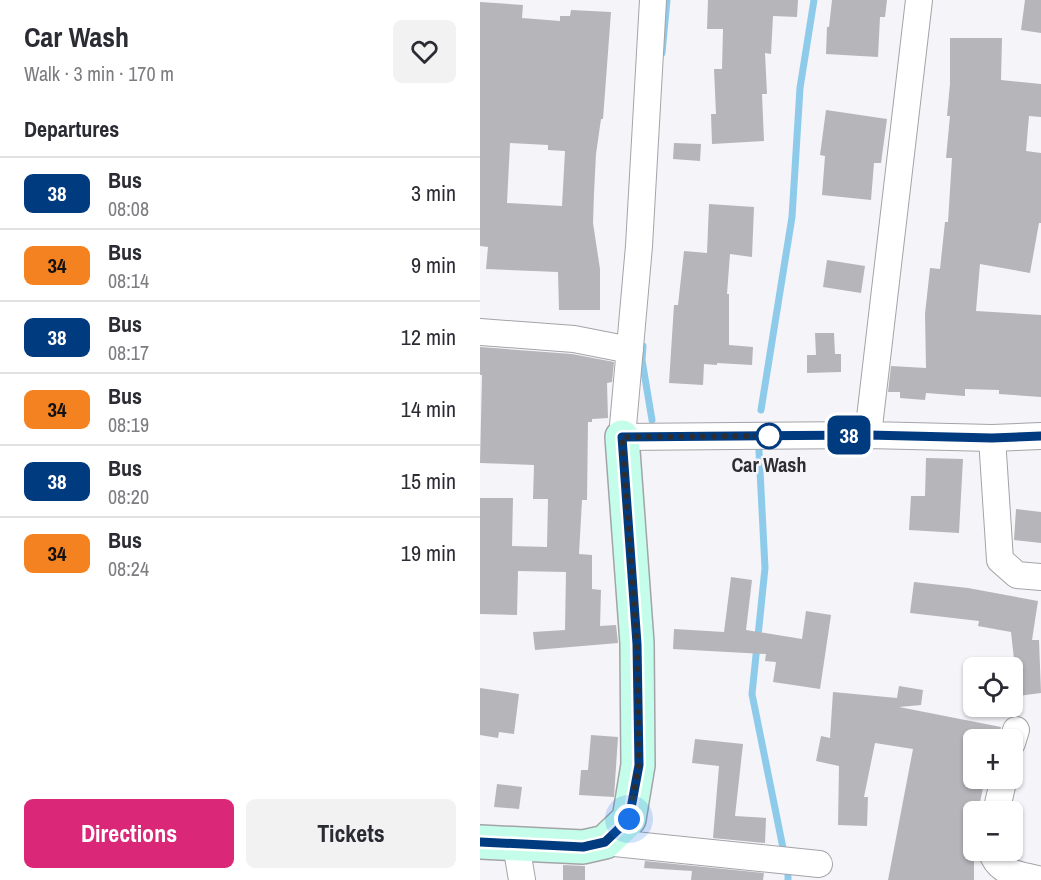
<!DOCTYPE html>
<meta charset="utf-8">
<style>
:root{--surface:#fff;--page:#f2f2f3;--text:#2b2b33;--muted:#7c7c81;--line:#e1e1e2;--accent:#db2777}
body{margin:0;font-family:"Archivo Narrow",sans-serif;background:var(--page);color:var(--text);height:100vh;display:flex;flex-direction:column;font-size:22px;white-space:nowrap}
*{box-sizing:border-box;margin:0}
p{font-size:20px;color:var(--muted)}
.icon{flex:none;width:33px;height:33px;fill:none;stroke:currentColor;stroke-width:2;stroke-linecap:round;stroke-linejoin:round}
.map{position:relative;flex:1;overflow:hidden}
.drawer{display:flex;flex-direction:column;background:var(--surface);width:480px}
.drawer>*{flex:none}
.badge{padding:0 12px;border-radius:9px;font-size:21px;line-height:39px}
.tools{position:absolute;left:483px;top:657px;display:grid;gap:12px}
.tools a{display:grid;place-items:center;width:60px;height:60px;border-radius:9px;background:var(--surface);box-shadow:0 2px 4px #0004;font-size:30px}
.you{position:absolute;width:30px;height:30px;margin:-15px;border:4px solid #fff;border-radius:50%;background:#1a73e8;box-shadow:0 0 0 9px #1a73e833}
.map>.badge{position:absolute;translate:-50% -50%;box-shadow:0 0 0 3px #fff}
h2{padding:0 24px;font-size:22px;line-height:54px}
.round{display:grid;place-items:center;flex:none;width:63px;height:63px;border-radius:9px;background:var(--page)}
.summary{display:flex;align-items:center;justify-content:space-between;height:102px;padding:0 24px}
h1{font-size:28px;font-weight:700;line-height:45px}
.cta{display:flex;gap:12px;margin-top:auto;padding:12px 24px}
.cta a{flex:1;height:69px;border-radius:9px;background:var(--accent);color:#fff;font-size:24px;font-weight:700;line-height:69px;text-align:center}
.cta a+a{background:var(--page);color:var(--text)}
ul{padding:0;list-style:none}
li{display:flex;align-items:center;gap:18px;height:72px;padding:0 24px;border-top:2px solid var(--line)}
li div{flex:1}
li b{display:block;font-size:22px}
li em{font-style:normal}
li .badge{min-width:66px;font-weight:700;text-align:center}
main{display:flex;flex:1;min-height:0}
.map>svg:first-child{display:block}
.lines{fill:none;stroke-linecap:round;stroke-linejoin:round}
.stream{stroke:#8ecbea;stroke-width:7}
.building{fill:#b6b5ba;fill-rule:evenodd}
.street-casing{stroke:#a3a4a8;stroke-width:28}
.secondary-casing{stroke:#a3a4a8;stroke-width:36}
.street{stroke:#fff;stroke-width:26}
.secondary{stroke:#c4fde9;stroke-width:33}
.line-casing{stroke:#fff;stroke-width:14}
.line{stroke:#003b80;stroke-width:9}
.walk{stroke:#2e2e30;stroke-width:6;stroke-dasharray:0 10.8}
.stop-dot{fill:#fff;stroke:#003b80;stroke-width:3}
.labels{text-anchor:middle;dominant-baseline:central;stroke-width:5;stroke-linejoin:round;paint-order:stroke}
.stop-label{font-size:20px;font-weight:bold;fill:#2e2e30;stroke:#f4f4f9}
</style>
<main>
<section class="drawer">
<div class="summary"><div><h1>Car Wash</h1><p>Walk · 3 min · 170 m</p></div><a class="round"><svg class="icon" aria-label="heart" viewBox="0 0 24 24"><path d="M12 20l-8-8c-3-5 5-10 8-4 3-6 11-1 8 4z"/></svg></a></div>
<h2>Departures</h2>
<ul>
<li><span class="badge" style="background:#003b80;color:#fff">38</span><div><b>Bus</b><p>08:08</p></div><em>3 min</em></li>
<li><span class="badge" style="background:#f58220;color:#111">34</span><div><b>Bus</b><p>08:14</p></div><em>9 min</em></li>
<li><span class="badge" style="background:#003b80;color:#fff">38</span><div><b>Bus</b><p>08:17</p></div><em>12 min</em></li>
<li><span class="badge" style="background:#f58220;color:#111">34</span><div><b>Bus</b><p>08:19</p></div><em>14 min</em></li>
<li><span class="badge" style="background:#003b80;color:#fff">38</span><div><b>Bus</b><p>08:20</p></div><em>15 min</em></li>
<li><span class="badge" style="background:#f58220;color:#111">34</span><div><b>Bus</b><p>08:24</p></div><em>19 min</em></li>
</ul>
<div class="cta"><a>Directions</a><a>Tickets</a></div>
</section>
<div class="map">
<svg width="561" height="880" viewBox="0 0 561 880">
<rect width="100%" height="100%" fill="#f4f4f9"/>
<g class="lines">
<path class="stream" d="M182,53L187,0
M163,346L162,360L172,420
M281,410L312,217L320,88L334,0
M279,451L285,568L272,694L303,848
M308,880V873"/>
</g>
<path class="building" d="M228,0H318L317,17L293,16L291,54L285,53L287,94H282L284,141L232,144L231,114H236L234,69H242L243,29H227Z
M352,0H407L405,17H400L398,57L346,54L347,27H349Z
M545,0H561V33L541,30Z
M0,2L43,5L42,18L80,21V16H90L91,10L131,12L123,119H121L116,154L114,193L113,223L120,269V310H79L78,272L6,269L8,247L0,246ZM30,143L68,145V150L85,151L82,206L27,203Z
M470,38H522L521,80L561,84V117L549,116L546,151L561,153V223H559L550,273L500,264L496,311L561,315V397L519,394V390L485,389V396L446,393L445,400L420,398V392H408L411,366L446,368L445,314L450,268L460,269L465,222H468L472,158H466L470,116H467L470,84Z
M346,110L407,119L401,163H394L391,200L342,195L345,156L340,155Z
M194,143L221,144L220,161L193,159Z
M229,204L274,207L272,257L250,254L247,294H249V345L273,347L272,365L237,363V365L224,364L223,385L189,383L194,305H198L204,251L227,253Z
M347,260L385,266L381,293L343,287Z
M335,333H354L355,354H361V372L327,373V355H336Z
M0,347L92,354L134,362L132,382L127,383L128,418L112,419V422H108L107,500H102L99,554L112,555V589L121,590L120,626L136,625L138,643L55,650L53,632L85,630L86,572L38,571L37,615L0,614V498H33L32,546L67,547L68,499H53L54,465L0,463L2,375H0Z
M446,458L483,459L479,533L429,530L431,496H445Z
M536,509L561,512V543L534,540Z
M251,577L272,580L266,630L322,639L326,611L351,615L340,689L293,682L296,662L285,661L286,654L193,649L194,629L244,632Z
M434,582L488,588L558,601L552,640H559L561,693L538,696L531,632L498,626L499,621L430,613Z
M419,686L443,690L441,705L419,707L521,727L518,740H494V778H505L498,812H494V880H408L433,749L395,743L384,797H388L387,826L358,825L359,766L336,761L341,736L350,738L353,692L417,698Z
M0,688L39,694L34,734L19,732L18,738L0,735Z
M111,735L138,737L134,797L99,795L101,770H108Z
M215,739L263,744L255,816L286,818L285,843L233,838L239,766L212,763Z
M17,784L42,787L39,809L14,807Z
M165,861L284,873L283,880H211L212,871L164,868Z
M83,865L105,866V880H83Z"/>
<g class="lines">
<defs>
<path id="street" d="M173,0L159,246L142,437L388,435L512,438L561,436
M0,332L94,339L150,350
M388,435L439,0
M512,438L520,560L537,575L561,577
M532,743L536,730
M516,812L524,778
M125,842L339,864
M36,844L42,880
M511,850C518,875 540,874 561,880"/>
<path id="secondary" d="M0,842L103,847L125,842L149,819L158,765L157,643L142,437"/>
</defs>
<use href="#street" class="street-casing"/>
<use href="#secondary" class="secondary-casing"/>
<use href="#street" class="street"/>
<use href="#secondary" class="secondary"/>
</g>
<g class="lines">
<defs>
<path id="line" d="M0,842L103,847L125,842L149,819L159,765L157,644L142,437L388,435L512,438L561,436"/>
</defs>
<use href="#line" class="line-casing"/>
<use href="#line" class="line"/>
<path class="walk" d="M149,819L159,765L157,644L142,437L298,436H289"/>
</g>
<circle class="stop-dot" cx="289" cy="436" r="12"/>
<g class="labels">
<g class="stop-label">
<text x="289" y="464">Car Wash</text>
</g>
</g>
</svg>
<div class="tools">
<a><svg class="icon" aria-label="locate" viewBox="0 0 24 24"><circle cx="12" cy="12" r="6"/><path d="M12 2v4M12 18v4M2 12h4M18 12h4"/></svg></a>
<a>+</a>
<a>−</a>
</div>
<div class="you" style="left:149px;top:819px"></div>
<b class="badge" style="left:369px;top:435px;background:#003b80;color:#fff">38</b>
</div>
</main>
